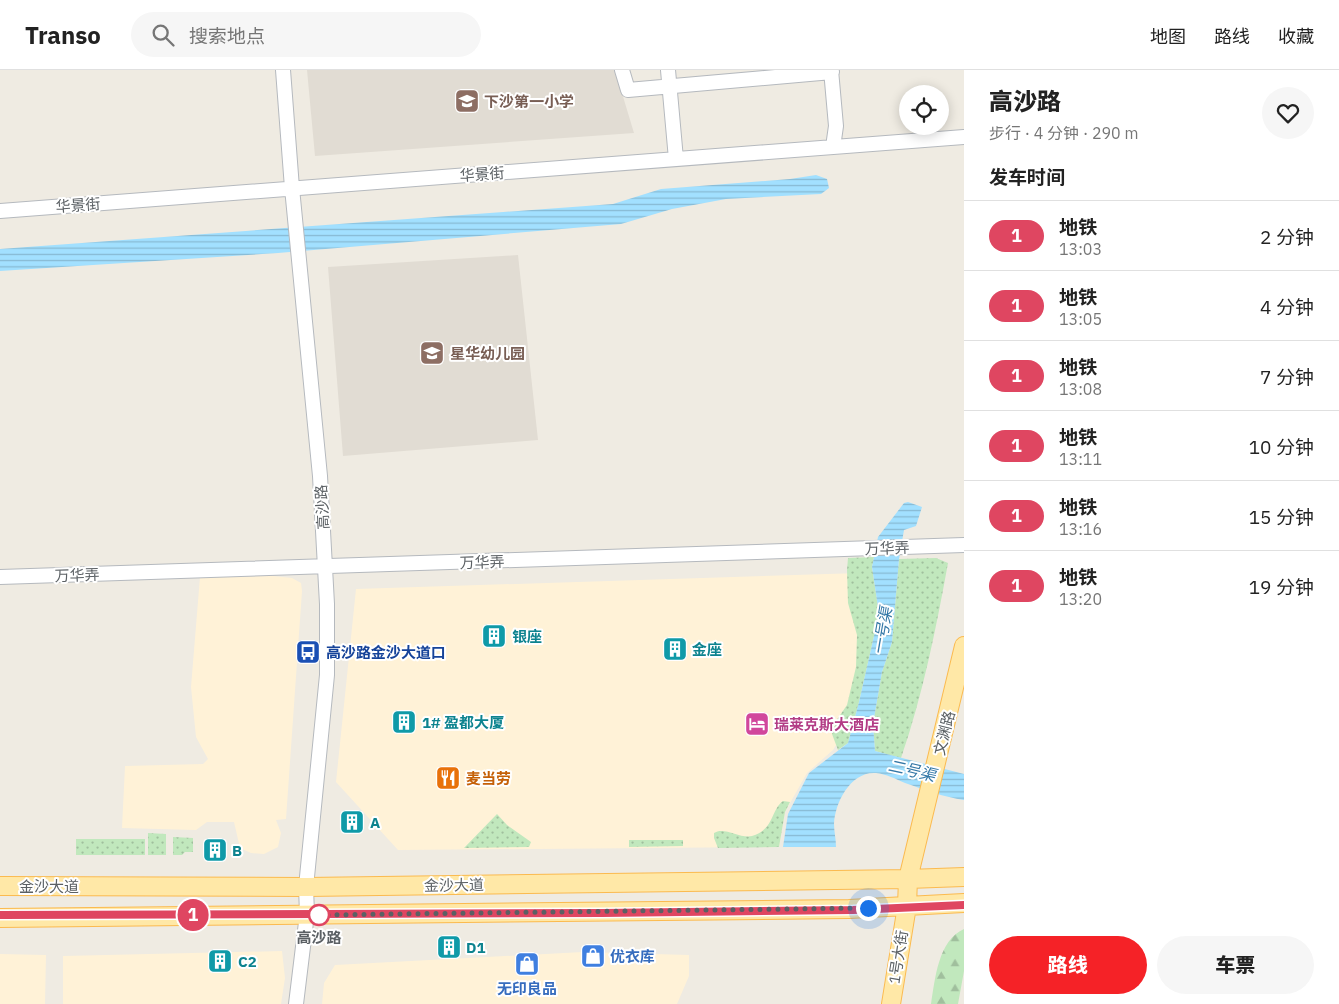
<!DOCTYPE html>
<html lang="zh">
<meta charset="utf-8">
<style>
:root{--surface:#fff;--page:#f6f6f6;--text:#222;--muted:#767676;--line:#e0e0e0;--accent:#f52227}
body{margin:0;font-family:"IBM Plex Sans","Noto Sans SC",sans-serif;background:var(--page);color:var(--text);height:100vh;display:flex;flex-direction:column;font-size:19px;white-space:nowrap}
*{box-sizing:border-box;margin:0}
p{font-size:16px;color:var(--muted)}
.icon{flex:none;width:28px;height:28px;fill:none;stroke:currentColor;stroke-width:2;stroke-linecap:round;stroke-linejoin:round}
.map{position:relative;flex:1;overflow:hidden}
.side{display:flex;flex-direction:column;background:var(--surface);width:375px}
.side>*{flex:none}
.badge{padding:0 10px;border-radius:16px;font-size:18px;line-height:32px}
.tools{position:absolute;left:899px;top:15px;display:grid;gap:10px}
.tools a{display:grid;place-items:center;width:50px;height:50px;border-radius:50%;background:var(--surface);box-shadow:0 2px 12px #0003;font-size:25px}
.you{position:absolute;width:25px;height:25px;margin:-12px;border:4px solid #fff;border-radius:50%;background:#1a73e8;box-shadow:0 0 0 8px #1a73e833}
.map>.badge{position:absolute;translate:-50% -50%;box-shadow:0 0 0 2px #fff}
h2{padding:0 25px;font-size:19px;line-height:45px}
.round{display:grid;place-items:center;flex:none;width:52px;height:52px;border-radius:26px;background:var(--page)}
.head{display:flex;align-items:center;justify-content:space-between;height:85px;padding:0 25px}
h1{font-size:24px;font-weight:800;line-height:38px}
.action{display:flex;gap:10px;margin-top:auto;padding:10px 25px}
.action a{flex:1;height:58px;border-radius:30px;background:var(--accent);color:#fff;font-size:20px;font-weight:800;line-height:58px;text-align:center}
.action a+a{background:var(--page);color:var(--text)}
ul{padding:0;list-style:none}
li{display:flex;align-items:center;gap:15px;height:70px;padding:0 25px;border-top:1px solid var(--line)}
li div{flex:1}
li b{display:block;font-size:19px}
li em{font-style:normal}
li .badge{min-width:55px;font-weight:700;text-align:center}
header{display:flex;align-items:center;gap:30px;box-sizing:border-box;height:70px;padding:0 25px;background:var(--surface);border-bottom:1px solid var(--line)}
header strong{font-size:24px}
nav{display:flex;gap:28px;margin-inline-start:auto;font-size:18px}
.search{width:350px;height:45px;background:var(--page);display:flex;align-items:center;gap:12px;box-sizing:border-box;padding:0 18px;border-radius:28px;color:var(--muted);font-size:19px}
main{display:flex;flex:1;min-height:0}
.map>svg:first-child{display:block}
.commercial{fill:#fff2d7}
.education{fill:#e1dcd3}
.grass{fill:url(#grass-dots)}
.forest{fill:url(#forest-firs)}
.water{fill:url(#water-rules)}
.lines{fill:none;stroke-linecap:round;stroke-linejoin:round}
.minor-casing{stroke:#b5b9be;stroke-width:16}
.major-casing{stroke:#fbba4f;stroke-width:20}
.minor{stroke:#fff;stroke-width:14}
.major{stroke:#ffe8a7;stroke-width:18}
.line-casing{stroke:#fff;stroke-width:11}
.line{stroke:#df4661;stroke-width:8}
.walk{stroke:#5b6064;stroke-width:5;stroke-dasharray:0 9}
.stop-dot{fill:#fff;stroke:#df4661;stroke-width:2.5}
.labels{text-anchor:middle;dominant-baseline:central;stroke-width:4;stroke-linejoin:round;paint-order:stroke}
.education-label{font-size:15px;font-weight:bold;fill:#785e54;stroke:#fff;text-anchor:start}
.street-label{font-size:15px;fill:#5b6064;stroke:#fff}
.culture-label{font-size:15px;font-weight:bold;fill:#0d838f;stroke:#fff;text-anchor:start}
.transit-label{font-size:15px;font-weight:bold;fill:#164399;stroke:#fff;text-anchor:start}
.hotel-label{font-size:15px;font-weight:bold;fill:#b23c85;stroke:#fff;text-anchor:start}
.food-label{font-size:15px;font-weight:bold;fill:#c56008;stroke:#fff;text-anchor:start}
.stop-label{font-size:15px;font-weight:bold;fill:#5b6064;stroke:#fff}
.shop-label{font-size:15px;font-weight:bold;fill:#366cbe;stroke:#fff;text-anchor:start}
.water-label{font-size:16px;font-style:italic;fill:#3377a6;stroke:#fff}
</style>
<header>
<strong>Transo</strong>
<div class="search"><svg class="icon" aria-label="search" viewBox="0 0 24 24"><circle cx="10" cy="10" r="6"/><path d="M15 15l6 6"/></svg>搜索地点</div>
<nav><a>地图</a><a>路线</a><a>收藏</a></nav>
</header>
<main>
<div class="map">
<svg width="964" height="934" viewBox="0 0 964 934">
<defs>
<pattern id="grass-dots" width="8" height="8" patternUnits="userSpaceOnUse" patternTransform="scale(1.25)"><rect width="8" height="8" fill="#c1e8bd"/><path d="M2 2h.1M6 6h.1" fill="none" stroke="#a0bf9d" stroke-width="1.8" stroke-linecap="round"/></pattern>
<pattern id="forest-firs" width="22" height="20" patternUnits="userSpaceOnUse" patternTransform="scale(1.25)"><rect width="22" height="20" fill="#c1e8bd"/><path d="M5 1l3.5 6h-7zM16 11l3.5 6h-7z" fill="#a0bf9d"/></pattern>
<pattern id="water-rules" width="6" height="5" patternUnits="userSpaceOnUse" patternTransform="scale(1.25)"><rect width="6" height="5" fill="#a2e0ff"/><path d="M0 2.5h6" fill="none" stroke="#87b9d2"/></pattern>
</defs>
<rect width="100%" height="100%" fill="#efebe2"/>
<path class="commercial" d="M860,503L870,538L845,661L833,680L807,703L785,742L779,777L398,780L336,712L356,519Z
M273,506L292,508L301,513L302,521L286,749L276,750L281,763L278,777L264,784L251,783L240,778L234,752H207L196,760L122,758L125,696L203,694L208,689L196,667L191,617L200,507Z
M282,881L285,908L281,934H63V886Z
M583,882L689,885V906L677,934H322L324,913L335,895Z
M0,884L46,885L45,934H0Z"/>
<path class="education" d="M307,0H615L634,63L315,86Z
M518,185L538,370L343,386L328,197Z"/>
<path class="grass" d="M874,487L872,497L879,544L859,632L848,673L838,680L832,664L836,651L847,635L856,597L857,565L848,533L847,500L848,488Z
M936,488L948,493C936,559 923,624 901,688L875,681L873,654L882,602L892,572L899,489Z
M783,731L790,732L785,742L779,777L718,778L714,768V763C724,756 740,769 752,766C775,759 770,741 783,731Z
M497,744L507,755L531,772L529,777L464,778Z
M148,763L166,764V785H148Z
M173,767L193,768V782H185L182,785H173Z
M76,769H145V785H76Z
M629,770H683V776L629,777Z"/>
<path class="forest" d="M964,859V901L958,934H931C935,910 938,870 964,859Z"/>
<path class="water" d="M816,105L827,109L829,118L821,124L726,129L672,139L621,154L278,183L0,201V179L613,134L661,119L790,109Z
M908,432L922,437L916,456L904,460L899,489L892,572L882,602L873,654L875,681L964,704V730C944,727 925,720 905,713C896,709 886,704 876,703C851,701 835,732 834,754C834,761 836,769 836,777H783L788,744L809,703L848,673L859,632L879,544L872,497L878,467L904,433Z"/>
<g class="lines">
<defs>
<path id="minor" d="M283,0L292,118L320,406L327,534V605L306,817L307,844L296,934
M622,0L628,20L832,2
M668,0L676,89
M831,0L836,56L833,77
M0,141L964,67
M0,507L964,475"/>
<path id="major" d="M0,816L306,817L908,809L964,807
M0,848L849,839L964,833
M891,934L907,836L908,809L964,576"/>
</defs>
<use href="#minor" class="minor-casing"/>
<use href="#major" class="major-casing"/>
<use href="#minor" class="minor"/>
<use href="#major" class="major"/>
</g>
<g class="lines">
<defs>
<path id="line" d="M0,845L602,843L853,840L964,835"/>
</defs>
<use href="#line" class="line-casing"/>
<use href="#line" class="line"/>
<path class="walk" d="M319,845L868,838"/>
</g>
<defs>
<symbol id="school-square" viewBox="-11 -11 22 22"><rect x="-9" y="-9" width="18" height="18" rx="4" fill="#8d6e63" stroke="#fff"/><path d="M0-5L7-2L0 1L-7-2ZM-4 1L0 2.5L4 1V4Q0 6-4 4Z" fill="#fff"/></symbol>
<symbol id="building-square" viewBox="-11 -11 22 22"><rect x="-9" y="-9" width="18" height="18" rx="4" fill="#0f9aa8" stroke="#fff"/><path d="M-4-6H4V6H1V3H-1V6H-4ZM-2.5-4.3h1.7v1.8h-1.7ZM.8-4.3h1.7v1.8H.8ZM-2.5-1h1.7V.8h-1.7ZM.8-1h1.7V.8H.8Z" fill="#fff"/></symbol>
<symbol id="bus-square" viewBox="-11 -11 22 22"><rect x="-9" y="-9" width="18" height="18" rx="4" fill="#1a4fb4" stroke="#fff"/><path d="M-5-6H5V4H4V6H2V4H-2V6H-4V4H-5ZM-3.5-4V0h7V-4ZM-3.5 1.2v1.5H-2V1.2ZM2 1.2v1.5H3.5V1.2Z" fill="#fff"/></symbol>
<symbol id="hotel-square" viewBox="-11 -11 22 22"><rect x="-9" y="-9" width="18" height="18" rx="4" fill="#d1479c" stroke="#fff"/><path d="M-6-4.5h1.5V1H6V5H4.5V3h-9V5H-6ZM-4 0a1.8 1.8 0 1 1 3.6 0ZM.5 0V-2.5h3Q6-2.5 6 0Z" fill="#fff"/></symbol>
<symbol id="restaurant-square" viewBox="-11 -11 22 22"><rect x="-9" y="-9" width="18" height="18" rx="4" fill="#e8710a" stroke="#fff"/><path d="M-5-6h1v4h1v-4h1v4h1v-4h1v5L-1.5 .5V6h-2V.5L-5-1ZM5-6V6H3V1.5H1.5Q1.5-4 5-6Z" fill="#fff"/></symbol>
<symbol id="shop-square" viewBox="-11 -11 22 22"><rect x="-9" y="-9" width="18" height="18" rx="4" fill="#3f7fe0" stroke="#fff"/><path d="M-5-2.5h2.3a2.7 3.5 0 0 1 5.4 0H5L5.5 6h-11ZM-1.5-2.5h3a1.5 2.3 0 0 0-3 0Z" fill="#fff"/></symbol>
</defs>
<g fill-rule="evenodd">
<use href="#school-square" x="453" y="17" width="28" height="28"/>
<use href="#school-square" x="418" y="269" width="28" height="28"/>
<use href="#building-square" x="480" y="552" width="28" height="28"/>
<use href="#building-square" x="661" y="565" width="28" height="28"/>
<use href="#bus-square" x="294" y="568" width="28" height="28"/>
<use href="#building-square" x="390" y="638" width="28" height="28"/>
<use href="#hotel-square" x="743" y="640" width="28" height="28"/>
<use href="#restaurant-square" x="434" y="694" width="28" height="28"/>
<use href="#building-square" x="338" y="738" width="28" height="28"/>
<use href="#building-square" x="201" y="766" width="28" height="28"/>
<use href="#building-square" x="435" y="863" width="28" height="28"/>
<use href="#shop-square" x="579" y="872" width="28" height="28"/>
<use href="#building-square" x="206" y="877" width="28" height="28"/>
<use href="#shop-square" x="513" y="880" width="28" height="28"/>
</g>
<circle class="stop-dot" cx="319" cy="845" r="10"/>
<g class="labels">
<g class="education-label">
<text x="484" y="31">下沙第一小学</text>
<text x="450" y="283">星华幼儿园</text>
</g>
<g class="street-label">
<text transform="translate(482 104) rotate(-4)">华景街</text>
<text transform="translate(78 135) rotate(-4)">华景街</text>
<text transform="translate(322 437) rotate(-93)">高沙路</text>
<text transform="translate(887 478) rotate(-2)">万华弄</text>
<text transform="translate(482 492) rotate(-2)">万华弄</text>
<text transform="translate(77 505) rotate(-2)">万华弄</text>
<text transform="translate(944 663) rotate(-76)">文渊路</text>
<text transform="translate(454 815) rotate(-1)">金沙大道</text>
<text x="49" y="816">金沙大道</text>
<text transform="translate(898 887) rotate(-81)">1号大街</text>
</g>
<g class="culture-label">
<text x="512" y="566">银座</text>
<text x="692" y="579">金座</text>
<text x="422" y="652">1# 盈都大厦</text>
<text x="370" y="752">A</text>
<text x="232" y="780">B</text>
<text x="466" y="877">D1</text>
<text x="238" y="891">C2</text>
</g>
<g class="transit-label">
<text x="326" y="582">高沙路金沙大道口</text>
</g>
<g class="hotel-label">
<text x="774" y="654">瑞莱克斯大酒店</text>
</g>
<g class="food-label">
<text x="466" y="708">麦当劳</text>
</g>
<g class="stop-label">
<text x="319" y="867">高沙路</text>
</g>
<g class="shop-label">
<text x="610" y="886">优衣库</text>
<text x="527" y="918" text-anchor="middle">无印良品</text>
</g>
<g class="water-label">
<text transform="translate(882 561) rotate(-80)">一号渠</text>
<text transform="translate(912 700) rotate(13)">二号渠</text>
</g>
</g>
</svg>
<div class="tools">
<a><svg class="icon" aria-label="locate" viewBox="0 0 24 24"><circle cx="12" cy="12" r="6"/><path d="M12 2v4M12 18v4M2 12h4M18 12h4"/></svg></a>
</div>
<div class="you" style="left:868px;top:838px"></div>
<b class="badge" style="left:193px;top:845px;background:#df4661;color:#fff">1</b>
</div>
<section class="side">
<div class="head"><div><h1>高沙路</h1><p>步行 · 4 分钟 · 290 m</p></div><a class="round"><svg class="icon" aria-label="heart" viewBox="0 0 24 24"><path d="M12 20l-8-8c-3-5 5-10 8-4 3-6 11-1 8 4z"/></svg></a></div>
<h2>发车时间</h2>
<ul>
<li><span class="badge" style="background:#df4661;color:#fff">1</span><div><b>地铁</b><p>13:03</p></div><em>2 分钟</em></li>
<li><span class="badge" style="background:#df4661;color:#fff">1</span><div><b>地铁</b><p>13:05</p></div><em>4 分钟</em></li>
<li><span class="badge" style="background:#df4661;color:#fff">1</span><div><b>地铁</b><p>13:08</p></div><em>7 分钟</em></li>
<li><span class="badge" style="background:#df4661;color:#fff">1</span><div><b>地铁</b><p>13:11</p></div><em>10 分钟</em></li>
<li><span class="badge" style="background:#df4661;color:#fff">1</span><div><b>地铁</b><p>13:16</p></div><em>15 分钟</em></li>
<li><span class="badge" style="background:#df4661;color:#fff">1</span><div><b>地铁</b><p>13:20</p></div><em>19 分钟</em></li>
</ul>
<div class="action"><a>路线</a><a>车票</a></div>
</section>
</main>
